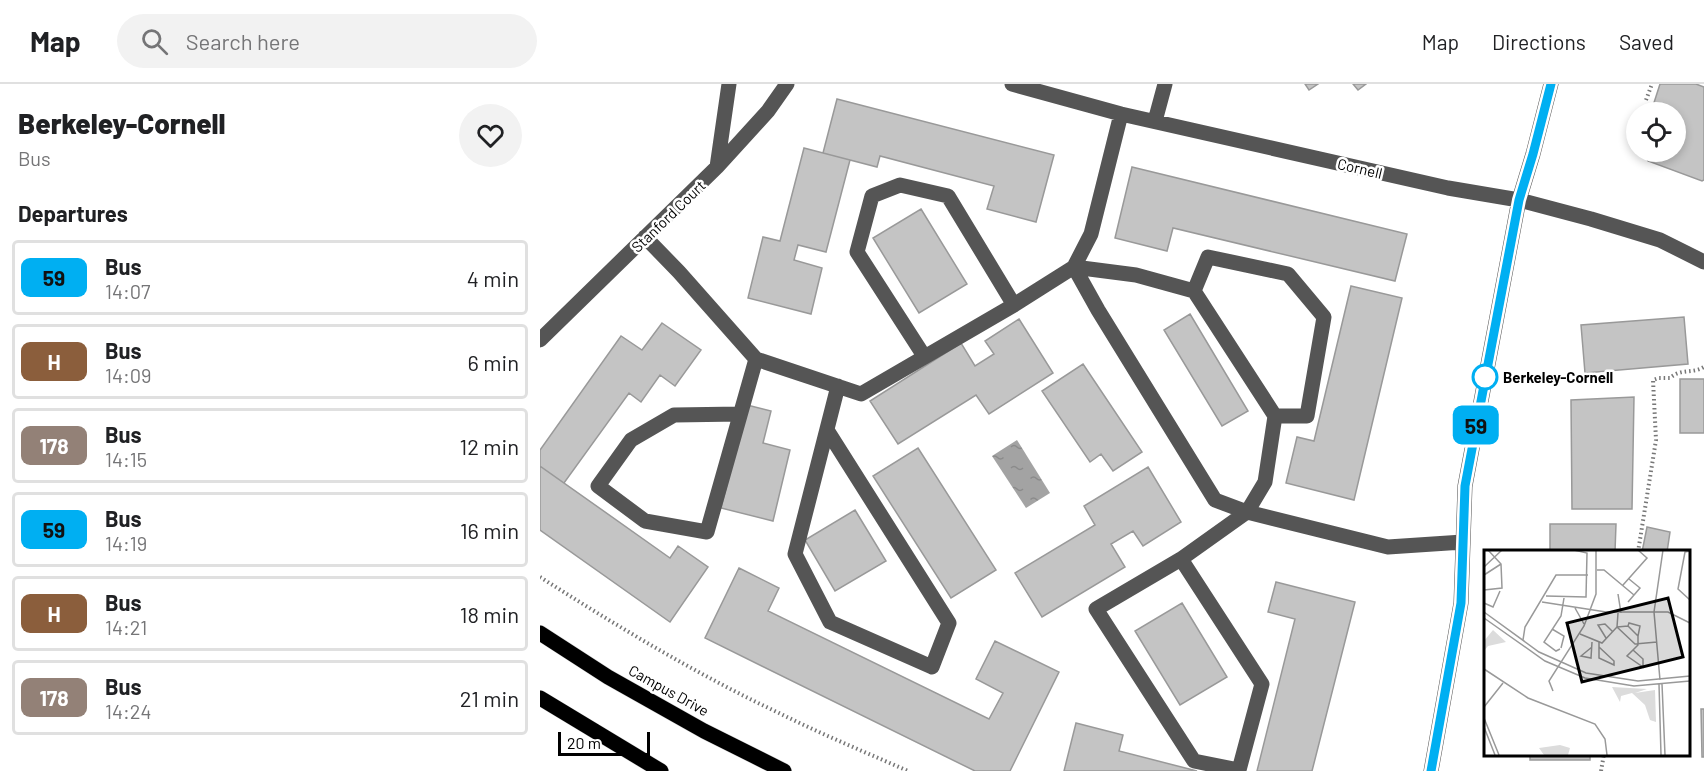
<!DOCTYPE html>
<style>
:root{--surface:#fff;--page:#f2f2f2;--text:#202124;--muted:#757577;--line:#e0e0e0}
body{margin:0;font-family:Barlow,sans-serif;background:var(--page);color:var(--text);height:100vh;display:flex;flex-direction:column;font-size:22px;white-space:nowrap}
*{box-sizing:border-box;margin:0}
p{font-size:20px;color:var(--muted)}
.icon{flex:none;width:33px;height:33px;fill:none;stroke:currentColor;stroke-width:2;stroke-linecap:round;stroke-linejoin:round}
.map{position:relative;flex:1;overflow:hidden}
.sheet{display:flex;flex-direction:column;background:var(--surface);width:540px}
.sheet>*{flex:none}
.badge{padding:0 12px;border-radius:9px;font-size:21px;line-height:39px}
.controls{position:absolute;left:1086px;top:18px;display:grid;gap:12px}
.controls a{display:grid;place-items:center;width:60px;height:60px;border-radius:50%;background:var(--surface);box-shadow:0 3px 9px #0003;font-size:30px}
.scale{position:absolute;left:18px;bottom:15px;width:92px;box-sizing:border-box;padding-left:6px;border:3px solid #000;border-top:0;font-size:16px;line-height:21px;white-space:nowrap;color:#000;-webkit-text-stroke:4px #fff;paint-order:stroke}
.map>.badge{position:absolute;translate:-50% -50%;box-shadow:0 0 0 3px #fff}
h2{padding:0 18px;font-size:22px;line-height:54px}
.round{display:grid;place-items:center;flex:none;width:63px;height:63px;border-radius:32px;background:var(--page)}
.headline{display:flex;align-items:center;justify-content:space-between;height:102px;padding:0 18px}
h1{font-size:28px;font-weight:800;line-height:45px}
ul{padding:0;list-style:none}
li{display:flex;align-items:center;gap:18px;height:75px;margin:0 12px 9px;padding:0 6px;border:3px solid var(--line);border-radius:6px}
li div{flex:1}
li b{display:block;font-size:22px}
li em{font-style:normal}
li .badge{min-width:66px;font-weight:700;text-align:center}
header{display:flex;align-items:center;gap:36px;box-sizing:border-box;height:84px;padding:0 30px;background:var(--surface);border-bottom:2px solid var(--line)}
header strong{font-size:28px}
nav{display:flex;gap:33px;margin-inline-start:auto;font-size:21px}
.search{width:420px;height:54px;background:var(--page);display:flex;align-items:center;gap:15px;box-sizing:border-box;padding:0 21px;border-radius:33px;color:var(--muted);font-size:22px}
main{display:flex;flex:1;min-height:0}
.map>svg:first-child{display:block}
.water{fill:url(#water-ripples)}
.building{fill:#c4c4c4;stroke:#999;stroke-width:1.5}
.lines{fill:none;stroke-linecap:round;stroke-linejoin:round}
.major-casing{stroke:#dbdbdb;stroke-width:16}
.path{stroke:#777;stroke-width:4;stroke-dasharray:1.5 3;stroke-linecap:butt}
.minor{stroke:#555;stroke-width:15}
.major{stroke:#000;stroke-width:15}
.line-casing{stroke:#fff;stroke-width:14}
.line{stroke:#00aff2;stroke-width:9}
.stop-dot{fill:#fff;stroke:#00aff2;stroke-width:3}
.labels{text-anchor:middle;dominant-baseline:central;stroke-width:5;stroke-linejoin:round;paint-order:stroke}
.street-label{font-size:15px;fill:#000;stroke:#fff}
.stop-label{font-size:15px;font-weight:bold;fill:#000;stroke:#fff;text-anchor:start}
.inset-road{fill:none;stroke:#999;stroke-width:1.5}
.view{fill:#000;fill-opacity:0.15;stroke:#000;stroke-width:3}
.inset-edge{fill:none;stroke:#000;stroke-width:3}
</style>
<header>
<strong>Map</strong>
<div class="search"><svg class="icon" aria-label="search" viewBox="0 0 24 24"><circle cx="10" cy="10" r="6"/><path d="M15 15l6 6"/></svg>Search here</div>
<nav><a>Map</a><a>Directions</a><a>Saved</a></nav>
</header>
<main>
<section class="sheet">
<div class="headline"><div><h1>Berkeley-Cornell</h1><p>Bus</p></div><a class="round"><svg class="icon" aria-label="heart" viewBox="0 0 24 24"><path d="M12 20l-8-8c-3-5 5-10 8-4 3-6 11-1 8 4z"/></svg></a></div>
<h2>Departures</h2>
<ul>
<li><span class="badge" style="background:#00aff2;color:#111">59</span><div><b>Bus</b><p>14:07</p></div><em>4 min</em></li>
<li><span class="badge" style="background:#8b5e3c;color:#fff">H</span><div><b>Bus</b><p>14:09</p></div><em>6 min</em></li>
<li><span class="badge" style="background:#938177;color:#fff">178</span><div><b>Bus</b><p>14:15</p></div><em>12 min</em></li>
<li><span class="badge" style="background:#00aff2;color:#111">59</span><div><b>Bus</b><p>14:19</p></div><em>16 min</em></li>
<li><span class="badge" style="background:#8b5e3c;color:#fff">H</span><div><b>Bus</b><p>14:21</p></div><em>18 min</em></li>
<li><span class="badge" style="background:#938177;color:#fff">178</span><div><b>Bus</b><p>14:24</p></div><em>21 min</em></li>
</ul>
</section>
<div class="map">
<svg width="1164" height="687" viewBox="0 0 1164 687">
<defs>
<pattern id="water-ripples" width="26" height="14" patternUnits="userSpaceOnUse" patternTransform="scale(1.5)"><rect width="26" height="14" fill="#a3a3a3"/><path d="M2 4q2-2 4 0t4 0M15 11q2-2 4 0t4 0" fill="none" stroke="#8b8b8b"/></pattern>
</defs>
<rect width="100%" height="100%" fill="#fff"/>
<path class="water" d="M477,356L510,409L486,424L452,372Z"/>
<path class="building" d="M765,0H778L769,6Z
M813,0H826L818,6Z
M1120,0H1156L1164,3V96L1162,97L1108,77L1104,68H1136V28H1111Z
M297,15L514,71L496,138L447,125L454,102L340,72L337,83L283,69Z
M264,64L310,76L286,168L258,161L254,176L282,184L271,230L208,214L223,153L240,157Z
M592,83L867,150L855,197L633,144L627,167L575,154Z
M381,125L427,200L379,229L333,154Z
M811,202L862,214L814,416L746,399L757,353L774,357Z
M650,230L708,327L682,342L624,246Z
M1144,233L1148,280L1045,289L1041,241Z
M479,235L513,289L449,330L436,311L358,360L330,317L421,259L435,282L454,270L445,257Z
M122,239L161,266L135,302L120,291L101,318L89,309L24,399L0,382V366L81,252L102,266Z
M543,280L602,368L573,387L561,370L550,378L502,307Z
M1140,295H1164V349H1140Z
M1094,313L1092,425H1032L1031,316Z
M207,321L231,327L223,359L250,366L233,437L181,424Z
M378,364L456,486L411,514L333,392Z
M0,382L130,474L138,462L168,483L130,538L0,446Z
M608,383L641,438L603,462L593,447L571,460L585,483L502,533L475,489L555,441L544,422Z
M315,426L346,477L295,507L265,456Z
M1010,440H1076L1075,468H1010Z
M1107,443L1130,448L1127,468H1102Z
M199,484L239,504L228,527L449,635L463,609L436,595L455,557L519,588L470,687H435L165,554Z
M736,498L815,518L772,687H717L755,535L728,528Z
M642,519L687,593L640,621L595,547Z
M1161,625H1164V673H1162Z
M536,639L583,651L579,667L657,687H524Z
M990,670H1050V676H990Z"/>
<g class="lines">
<defs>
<path id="major" d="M0,549L68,593L164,647L244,687
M0,614L121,687"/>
</defs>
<use href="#major" class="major-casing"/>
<path class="path" d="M1106,16L1112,0
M1098,468L1116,356L1113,296L1119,294H1130C1141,284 1153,290 1164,283
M0,493C77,542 156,590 239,629C281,650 325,668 368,687
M1061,687L1064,670"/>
<path class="minor" d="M472,0L581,30L908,104L979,116L1051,135L1120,156L1164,178
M615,37L625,0
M177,83L189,0
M105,153L139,188L216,275L321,310L474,221L534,183L551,150L581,30
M534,183L596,191L654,207L735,332L725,398L707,428L641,475L556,525L654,677L699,686L722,600L641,475
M534,183L558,226L675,416L707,428L848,463L923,458
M654,207L668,173L748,190L784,233L767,332H735
M0,256L177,83L228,27L247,0
M384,272L317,168L332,112L360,101L408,112L474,221
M200,330L134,331L91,356L58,402L105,437L167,448L216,275
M287,346L409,539L392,583L290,538L255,470L298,302
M891,687L921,519L925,402L979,116L993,70L1011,0"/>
<use href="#major" class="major"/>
</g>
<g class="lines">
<defs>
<path id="line" d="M891,687L921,519L925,402L979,116L993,70L1011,0"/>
</defs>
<use href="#line" class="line-casing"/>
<use href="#line" class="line"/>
</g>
<circle class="stop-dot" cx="945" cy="293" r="12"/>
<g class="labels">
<g class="street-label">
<text transform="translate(820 84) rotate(13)">Cornell</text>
<text transform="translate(128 132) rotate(-44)">Stanford Court</text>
<text transform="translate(129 606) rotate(29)">Campus Drive</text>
</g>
<g class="stop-label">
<text x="963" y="293">Berkeley-Cornell</text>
</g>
</g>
<g transform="translate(944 466)">
<rect width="206" height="206" fill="#fff"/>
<path d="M9,80L22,92L4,96L0,101V91ZM128,137L163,139L151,143L171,140L172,172L166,170L161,155L148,143L137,146L136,152ZM76,195L86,198L84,205H60L55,198Z" fill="#dcdcdc"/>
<path class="inset-road" d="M206,1L201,2L194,39L206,50M0,17L18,0M113,20H120L150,45M0,25L17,14M139,35L163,8L154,0M0,40L18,38L17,14L4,0M134,44L137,63M62,46L102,47L103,3L90,0M58,52L122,62H184L206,73M144,52L156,38L145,29M0,53L9,57L16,41M91,58L100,74M0,62L55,102L102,123L154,131L206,126M0,68L61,111L101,128L150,136L206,131M144,76L145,73L156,76L154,86M133,77L144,76L154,86V95L143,106L159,117V109L149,100M133,77L151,94L173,92M68,79L80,86L77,98M96,84L118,93L133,77L134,63M122,88L114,75L121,74L129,82M39,90L41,77L72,25H104M108,97L97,106L107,108L108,92M115,97L130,111V115L115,108V92M76,99L72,101L60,92L77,66L80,48M0,119L44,148L111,174L121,189L123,205M176,130L170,62L179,0M175,134L177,205M178,134L181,205M69,141L65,131L100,76L112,44V0M0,157L19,133M0,168L15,205M0,177L11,205"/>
<path class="view" d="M184,48L199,107L98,132L83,73Z"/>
<rect width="206" height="206" class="inset-edge"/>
</g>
</svg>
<div class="controls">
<a><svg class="icon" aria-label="locate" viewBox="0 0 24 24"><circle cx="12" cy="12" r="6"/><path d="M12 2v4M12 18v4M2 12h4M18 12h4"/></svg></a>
</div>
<div class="scale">20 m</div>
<b class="badge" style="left:936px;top:341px;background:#00aff2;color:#111">59</b>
</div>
</main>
